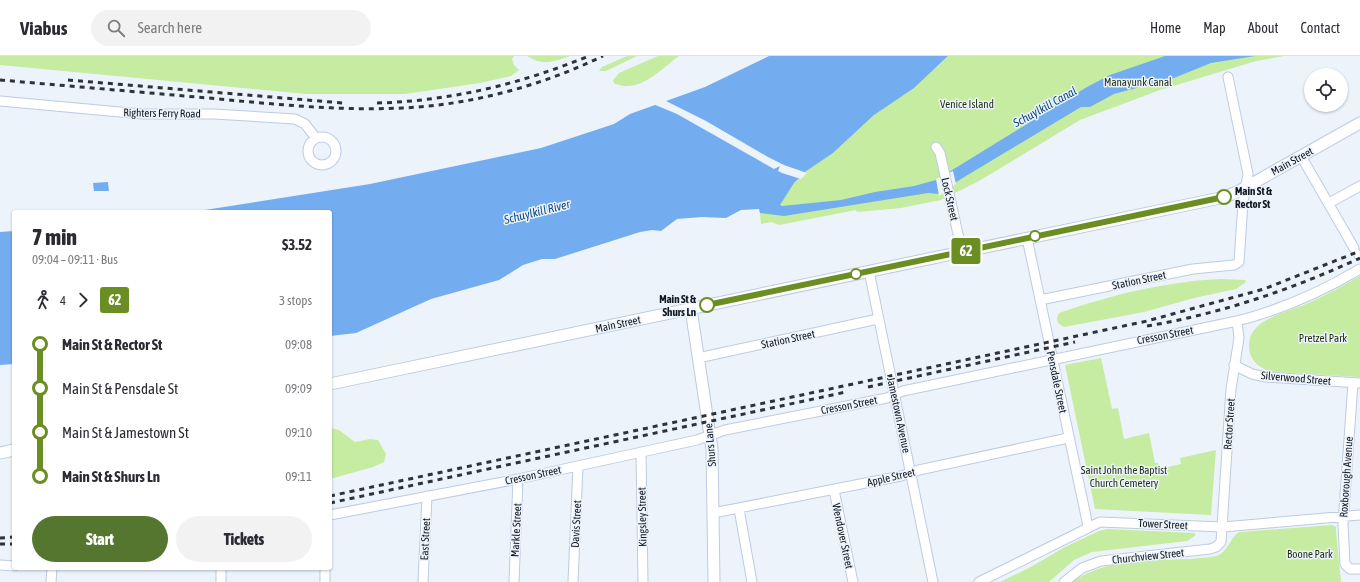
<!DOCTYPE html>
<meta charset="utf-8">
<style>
:root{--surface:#fff;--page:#f2f2f3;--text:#2b2b33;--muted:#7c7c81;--line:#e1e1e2;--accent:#54762e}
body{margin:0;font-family:"Asap Condensed",sans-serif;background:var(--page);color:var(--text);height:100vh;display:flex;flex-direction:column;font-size:15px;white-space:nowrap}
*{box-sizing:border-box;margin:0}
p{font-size:13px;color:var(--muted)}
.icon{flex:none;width:22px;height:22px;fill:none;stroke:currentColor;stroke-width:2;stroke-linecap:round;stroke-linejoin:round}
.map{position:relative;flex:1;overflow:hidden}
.drawer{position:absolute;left:12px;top:154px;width:320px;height:360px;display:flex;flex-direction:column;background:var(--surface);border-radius:4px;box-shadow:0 1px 3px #0004}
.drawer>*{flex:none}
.badge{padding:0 8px;border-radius:3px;font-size:14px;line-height:26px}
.fabs{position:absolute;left:1304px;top:12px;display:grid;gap:8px}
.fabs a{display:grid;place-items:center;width:44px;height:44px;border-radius:50%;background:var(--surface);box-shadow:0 1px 3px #0004;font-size:20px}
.map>.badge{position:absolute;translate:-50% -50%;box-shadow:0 0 0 2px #fff}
.legs{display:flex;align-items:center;gap:6px;height:44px;padding:0 20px;font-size:13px}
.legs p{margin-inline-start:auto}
.summary{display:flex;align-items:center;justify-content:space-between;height:68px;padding:0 20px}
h1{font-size:22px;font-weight:800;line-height:30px}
.cta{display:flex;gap:8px;margin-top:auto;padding:8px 20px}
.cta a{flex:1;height:46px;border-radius:24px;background:var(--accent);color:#fff;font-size:16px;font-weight:800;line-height:46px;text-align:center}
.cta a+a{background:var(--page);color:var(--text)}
ul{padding:0 20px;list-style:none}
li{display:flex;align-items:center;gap:14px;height:44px;font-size:15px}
li i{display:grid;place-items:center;width:6px;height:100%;margin:0 5px;background:currentColor}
li i::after{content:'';width:10px;height:10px;margin:-5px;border:3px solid;border-radius:50%;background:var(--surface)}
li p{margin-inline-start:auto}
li:first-child i{background:linear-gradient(#0000 50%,currentColor 0)}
li:last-child i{background:linear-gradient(currentColor 50%,#0000 0)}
header{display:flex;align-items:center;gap:24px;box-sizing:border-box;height:56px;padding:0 20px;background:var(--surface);border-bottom:1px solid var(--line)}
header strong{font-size:19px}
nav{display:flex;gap:22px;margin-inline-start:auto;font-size:14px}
.search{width:280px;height:36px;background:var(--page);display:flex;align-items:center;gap:10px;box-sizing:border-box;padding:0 14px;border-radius:22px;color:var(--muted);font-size:15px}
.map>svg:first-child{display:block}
.green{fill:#c5eca0}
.water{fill:#73adf0}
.pier{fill:#ecf3fb}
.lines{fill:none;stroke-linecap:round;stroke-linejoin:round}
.minor-casing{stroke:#bccce0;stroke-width:11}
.tertiary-casing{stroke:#bccce0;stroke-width:13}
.minor{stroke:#fff;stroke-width:9}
.tertiary{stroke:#fff;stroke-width:11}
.rail{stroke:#2d333b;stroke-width:3;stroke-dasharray:5 5;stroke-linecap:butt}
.line-1-casing{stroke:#fff;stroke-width:9}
.line-1{stroke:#6b8e23;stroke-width:6}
.stop-1-dot{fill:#fff;stroke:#6b8e23;stroke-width:2}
.labels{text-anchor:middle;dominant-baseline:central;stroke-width:3;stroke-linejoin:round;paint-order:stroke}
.park-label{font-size:11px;fill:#1f2f0e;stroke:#ecf3fb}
.street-label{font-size:11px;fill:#12181f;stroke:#ecf3fb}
.stop-label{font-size:11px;font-weight:bold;fill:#12181f;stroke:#ecf3fb;text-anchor:start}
.water-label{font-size:12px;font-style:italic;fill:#0c4985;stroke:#ecf3fb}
</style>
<header>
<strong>Viabus</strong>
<div class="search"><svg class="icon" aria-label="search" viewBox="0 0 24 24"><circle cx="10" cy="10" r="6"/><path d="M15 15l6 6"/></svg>Search here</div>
<nav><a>Home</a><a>Map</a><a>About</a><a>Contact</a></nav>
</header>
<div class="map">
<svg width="1360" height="526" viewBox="0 0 1360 526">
<rect width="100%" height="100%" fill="#ecf3fb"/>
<path class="green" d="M0,0H514L512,3L514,9L519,14L511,20L480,27L405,38H307L0,9Z
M527,0H570C553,6 543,10 527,0Z
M627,0H637L606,15H599L602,11Z
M658,0H679C661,13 638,39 614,27L613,24L619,17Z
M948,0H1284L1256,5L1160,34L1080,64L979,125L941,144L901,152L857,156L856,154L779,169L772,166L761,168L760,157L776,153L794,127L805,116L833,97L874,59L938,10Z
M1360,220V321L1273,316C1262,313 1253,308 1250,297C1248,288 1249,279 1256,272C1266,260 1296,253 1311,246C1328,238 1344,229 1360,220Z
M1222,223L1245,224L1246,226L1236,233L1194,242L1144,256L1064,271L1058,267L1057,262L1059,257C1111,239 1168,225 1222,223Z
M1101,302L1112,353L1118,352L1124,383L1149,377L1155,407H1158L1159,413L1181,408L1180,402L1216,394L1211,459L1095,453L1065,309Z
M330,372L339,374L355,386L370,383L378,384L386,398L384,406L373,411L330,423Z
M1332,469L1336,471V475L1341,526H1072C1113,497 1170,508 1217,500C1230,494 1230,480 1240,476Z
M1107,473L1194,477L1196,479L1187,485L1092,496L1074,504L1049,526H1000L1029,512L1065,491L1099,475Z"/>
<path class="water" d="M769,0H948L914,32L874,59L833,97L805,116L794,127L780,149L782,150L841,144L875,136L914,130L936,124L1087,31L1110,19L1165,0H1255L1211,7L1174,22L1114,38L1090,51H1081L961,123L939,138L928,137L784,160L760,157L759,153L741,154L726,162L702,161L677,163L661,175L652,174L640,176L555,203H542L523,209L499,224L431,243L356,277L330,280V156H192L370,128L541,92L614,68L630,58L705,31Z
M108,126L109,135H94L93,127Z
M14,175V308L0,309V176Z"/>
<path class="pier" d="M664,44L706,65L699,70L706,65L768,101L784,109L807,117L801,123L782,117L778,115L780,110L774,113L677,58L653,48Z
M953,115L956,128L939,140L936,123Z"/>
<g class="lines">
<defs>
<path id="minor" d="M0,45L142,58H214L295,63L305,68L316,82
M308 95a14 14 0 1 1 28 0a14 14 0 1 1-28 0Z
M936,91L940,97L962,196
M1301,100L1354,192
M1329,147L1360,130
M1027,182L1088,470
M1359,199L1360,198
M869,215L933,526
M1040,244L1193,213L1234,209L1239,206L1243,146L1248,118L1228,21
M698,302L878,263
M1234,309L1252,318L1266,321L1360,327
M1353,327L1343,468L1345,508L1350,513H1360
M641,396L643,526
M834,434L853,526
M739,453L752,526
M713,457L901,420L919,414L1068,382
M330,459L518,423L697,384L725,374L887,342L903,335L1237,265C1281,254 1321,236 1360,213
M0,509L14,510
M51,526L52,512
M221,526V512
M325,526V512
M423,526L427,440
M514,526L518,423
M573,526L578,410
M979,526L1100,466L1223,471L1360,459
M1064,526L1082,512L1101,505L1210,493L1216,491L1221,486L1231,333L1239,282L1237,265"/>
<path id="tertiary" d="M691,253L712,393L714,526
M330,328L1225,141L1239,135L1360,67
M0,397L14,394"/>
</defs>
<use href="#minor" class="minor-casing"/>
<use href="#tertiary" class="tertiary-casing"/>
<use href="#minor" class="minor"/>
<use href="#tertiary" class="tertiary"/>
<path class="rail" d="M0,24C69,30 139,36 208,42C273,48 337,55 402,52C471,49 541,30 603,0
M68,24L343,47
M377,47C451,45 520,28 589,0
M1147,270C1220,258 1293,233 1360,202
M868,331L1075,286
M330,440L1147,265L1264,233L1360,195
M330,447L846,336
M0,482L14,481
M0,488H14"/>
</g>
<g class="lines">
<defs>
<path id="line-1" d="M707,249L1224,141"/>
</defs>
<use href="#line-1" class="line-1-casing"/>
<use href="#line-1" class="line-1"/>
</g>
<g class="stop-1-dot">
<circle cx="1224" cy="141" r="7"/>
<circle cx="1035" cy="180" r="5"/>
<circle cx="856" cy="218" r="5"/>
<circle cx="707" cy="249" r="7"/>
</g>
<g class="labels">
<g class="park-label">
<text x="1138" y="26">Manayunk Canal</text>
<text x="967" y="48">Venice Island</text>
<text x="1323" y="282">Pretzel Park</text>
<text x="1124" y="414">Saint John the Baptist<tspan x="1124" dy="13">Church Cemetery</tspan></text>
<text x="1310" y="498">Boone Park</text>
</g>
<g class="street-label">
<text transform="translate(162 57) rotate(1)">Righters Ferry Road</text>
<text transform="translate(1292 105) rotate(-29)">Main Street</text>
<text transform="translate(950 143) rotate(77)">Lock Street</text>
<text transform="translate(1139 224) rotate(-12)">Station Street</text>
<text transform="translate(618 268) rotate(-12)">Main Street</text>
<text transform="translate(1165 279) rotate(-11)">Cresson Street</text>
<text transform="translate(788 283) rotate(-12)">Station Street</text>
<text transform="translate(1296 322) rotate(5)">Silverwood Street</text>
<text transform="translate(1057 326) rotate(78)">Pensdale Street</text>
<text transform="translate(849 349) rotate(-11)">Cresson Street</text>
<text transform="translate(899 359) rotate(78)">Jamestown Avenue</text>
<text transform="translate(1229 368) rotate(-86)">Rector Street</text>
<text transform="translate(710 389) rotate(-95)">Shurs Lane</text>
<text transform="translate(533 419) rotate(-12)">Cresson Street</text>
<text transform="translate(891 421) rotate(-13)">Apple Street</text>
<text transform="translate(1346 421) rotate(-86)">Roxborough Avenue</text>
<text transform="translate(642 461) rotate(-91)">Kingsley Street</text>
<text transform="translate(576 468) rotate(-87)">Davis Street</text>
<text transform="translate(1163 468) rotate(3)">Tower Street</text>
<text transform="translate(516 474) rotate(-87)">Markle Street</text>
<text transform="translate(843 480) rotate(78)">Wendover Street</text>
<text transform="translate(425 483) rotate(-87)">East Street</text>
<text transform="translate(1148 500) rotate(-6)">Churchview Street</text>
</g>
<g class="stop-label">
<text x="1235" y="135">Main St &amp;<tspan x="1235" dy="13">Rector St</tspan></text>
<text x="696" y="243" text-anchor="end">Main St &amp;<tspan x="696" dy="13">Shurs Ln</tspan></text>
</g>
<g class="water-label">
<text transform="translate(1045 51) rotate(-29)">Schuylkill Canal</text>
<text transform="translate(537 156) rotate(-14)">Schuylkill River</text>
</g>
</g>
</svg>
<div class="fabs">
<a><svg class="icon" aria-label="locate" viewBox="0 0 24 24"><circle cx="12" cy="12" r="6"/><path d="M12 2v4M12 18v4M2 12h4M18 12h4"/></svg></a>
</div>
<b class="badge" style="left:966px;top:195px;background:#6b8e23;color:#fff">62</b>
<section class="drawer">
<div class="summary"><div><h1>7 min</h1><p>09:04 – 09:11 · Bus</p></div><b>$3.52</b></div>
<div class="legs"><svg class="icon" aria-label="walk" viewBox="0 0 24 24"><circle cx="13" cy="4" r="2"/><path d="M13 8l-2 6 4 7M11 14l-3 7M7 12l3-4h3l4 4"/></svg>4<svg class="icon" aria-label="forward" viewBox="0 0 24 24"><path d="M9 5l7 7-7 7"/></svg><b class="badge" style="background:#6b8e23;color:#fff">62</b><p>3 stops</p></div>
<ul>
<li><i style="color:#6b8e23"></i><b>Main St &amp; Rector St</b><p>09:08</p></li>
<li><i style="color:#6b8e23"></i><span>Main St &amp; Pensdale St</span><p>09:09</p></li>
<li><i style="color:#6b8e23"></i><span>Main St &amp; Jamestown St</span><p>09:10</p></li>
<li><i style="color:#6b8e23"></i><b>Main St &amp; Shurs Ln</b><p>09:11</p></li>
</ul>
<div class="cta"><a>Start</a><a>Tickets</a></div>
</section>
</div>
